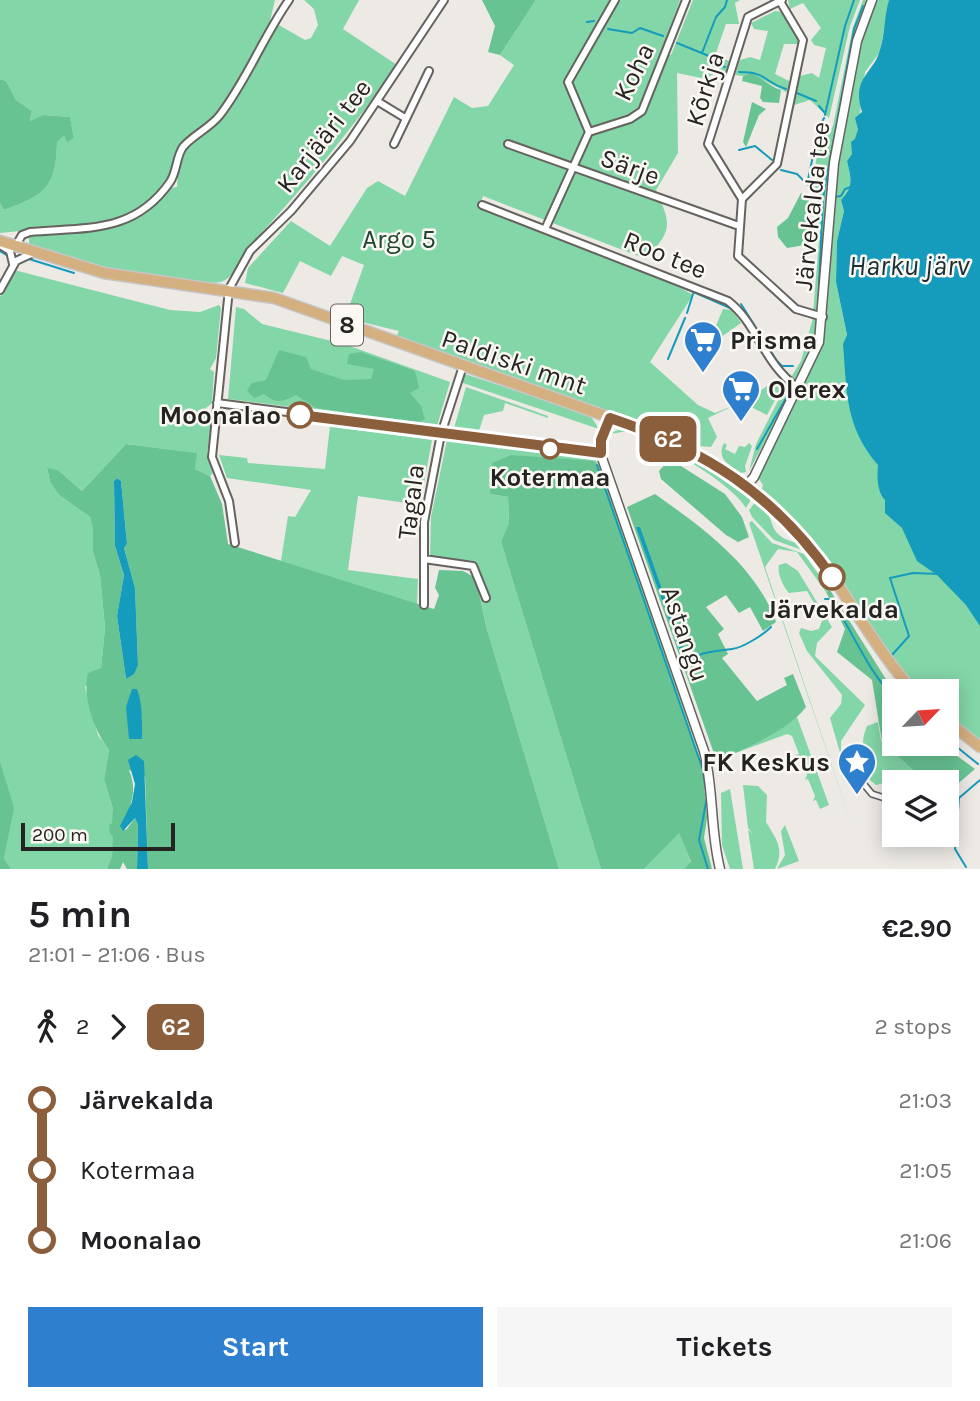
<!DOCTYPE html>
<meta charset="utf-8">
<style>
:root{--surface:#fff;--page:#f6f6f6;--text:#202124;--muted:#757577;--accent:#2e7fce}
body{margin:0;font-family:Karla,sans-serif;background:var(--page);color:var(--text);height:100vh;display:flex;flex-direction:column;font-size:26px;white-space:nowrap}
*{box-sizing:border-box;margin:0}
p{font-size:23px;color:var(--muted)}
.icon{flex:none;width:38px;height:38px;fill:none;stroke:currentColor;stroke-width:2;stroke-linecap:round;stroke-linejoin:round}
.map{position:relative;height:869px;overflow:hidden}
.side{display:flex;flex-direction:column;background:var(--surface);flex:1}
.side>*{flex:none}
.badge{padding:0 14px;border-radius:10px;font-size:24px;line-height:46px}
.needle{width:46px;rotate:65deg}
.buttons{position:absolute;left:882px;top:679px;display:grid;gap:14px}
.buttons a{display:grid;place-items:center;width:77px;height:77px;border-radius:0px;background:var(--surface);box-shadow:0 4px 18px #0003;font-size:35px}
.scale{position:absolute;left:21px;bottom:18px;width:154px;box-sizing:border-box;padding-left:7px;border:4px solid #252422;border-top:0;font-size:19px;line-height:24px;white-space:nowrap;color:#252422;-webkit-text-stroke:5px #fbf7f2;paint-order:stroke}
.map>.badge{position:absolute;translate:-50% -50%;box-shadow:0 0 0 4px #fff}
.legs{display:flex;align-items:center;gap:10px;height:77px;padding:0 28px;font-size:23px}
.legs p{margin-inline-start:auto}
.summary{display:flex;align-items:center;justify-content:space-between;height:119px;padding:0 28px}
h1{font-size:38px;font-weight:700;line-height:52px}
.cta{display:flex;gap:14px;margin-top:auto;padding:14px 28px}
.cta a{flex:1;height:80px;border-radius:0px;background:var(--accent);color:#fff;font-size:28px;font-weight:700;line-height:80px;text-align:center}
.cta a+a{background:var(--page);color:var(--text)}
ul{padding:0 28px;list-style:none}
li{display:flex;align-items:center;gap:24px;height:70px;font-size:26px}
li i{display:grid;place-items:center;width:10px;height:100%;margin:0 9px;background:currentColor}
li i::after{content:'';width:18px;height:18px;margin:-9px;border:5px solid;border-radius:50%;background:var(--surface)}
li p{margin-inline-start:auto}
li:first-child i{background:linear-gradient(#0000 50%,currentColor 0)}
li:last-child i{background:linear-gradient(currentColor 50%,#0000 0)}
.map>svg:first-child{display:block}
.green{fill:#83d6a8}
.forest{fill:#68c393;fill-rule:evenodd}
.water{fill:#159bbb}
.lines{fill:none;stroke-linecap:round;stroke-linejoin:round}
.stream{stroke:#159bbb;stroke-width:2}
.pedestrian-casing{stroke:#66635f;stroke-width:8}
.minor-casing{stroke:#66635f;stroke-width:10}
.tertiary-casing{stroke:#66635f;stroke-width:11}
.primary-casing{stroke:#c6c6c6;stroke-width:13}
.pedestrian{stroke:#fff;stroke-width:4.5}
.minor{stroke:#fff;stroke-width:6}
.tertiary{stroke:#fff;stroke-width:8}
.primary{stroke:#d4af80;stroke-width:10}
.line-1-casing{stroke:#fff;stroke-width:16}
.line-1{stroke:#8b5e3c;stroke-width:10}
.stop-1-dot{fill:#fff;stroke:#8b5e3c;stroke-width:3.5}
.labels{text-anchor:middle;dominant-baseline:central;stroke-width:5;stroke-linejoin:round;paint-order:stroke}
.shield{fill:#fbf7f2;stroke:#656360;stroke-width:2}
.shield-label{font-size:24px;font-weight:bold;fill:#252422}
.street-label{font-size:26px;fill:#252422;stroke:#fbf7f2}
.park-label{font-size:26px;fill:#1f4632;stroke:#fbf7f2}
.poi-label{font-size:26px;font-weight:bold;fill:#252422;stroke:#fbf7f2;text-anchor:start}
.stop-label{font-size:26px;font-weight:bold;fill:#252422;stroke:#fbf7f2}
.water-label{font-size:28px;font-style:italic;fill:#1a2e35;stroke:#fbf7f2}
</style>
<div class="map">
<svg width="980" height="869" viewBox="0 0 980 869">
<rect width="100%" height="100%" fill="#edeae5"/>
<path class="green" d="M0,0H275L268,29L222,107L179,149L173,170L147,204L130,216L112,222L0,233V203L4,210C45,195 56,188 57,142L64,134L67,143L74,138L70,117L45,115L30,122L32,111L16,100L6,81L0,79Z
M304,0H359L343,29L397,65C352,129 304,188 250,245C240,255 235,278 221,282C197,288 51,259 29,245V236L34,235C96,231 125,238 169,188L177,187L178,171L187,148L217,122L277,24L305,40L311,38L318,25L314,9Z
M536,0H680L661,52L671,55L693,0H740L735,3L739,24H726L716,53L730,62L726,73L718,71L706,79L677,73L678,153L656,190C672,226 672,230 646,259L483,196L480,206L674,284L693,295L650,362L698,405L715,413L735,405L708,418L717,437L711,447L699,446L396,337L399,331L345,318L364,265L342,256L331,276L300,261L283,293L245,283L248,268L291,221L330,246L367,188L378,181L405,196L454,97L472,108L488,106L514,65L500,55Z
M788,0H860L850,26L829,118L810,100L794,105L800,76L812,73L819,78L826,48L814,45L811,40L821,28L803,3L790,9Z
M863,0H868C831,93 824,213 819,312L813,314L820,228L814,181L816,160L822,139L833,126L853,27Z
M876,0H889L880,52L865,72L858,129L852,154L847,161C851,178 854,187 841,200L844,211L837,241L836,282L847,336L980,582V741L947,716V691H919L899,670L838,573L804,532L761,491L763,485L759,479L783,420L823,344L838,162L861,40Z
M775,11L784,12L801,44H784L775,74L791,82L788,93L750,73L743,76L735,75L740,60L750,57L760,60L768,31L754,29L751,23Z
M14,270L170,310L200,312L219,305L221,308L216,358L210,369L214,372L212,403L206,408V414L212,418L207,453L213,473L210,476L195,469L196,453L126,444L82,491L58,470L47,469L50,482L59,495L90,517L93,530V552L100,575L105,628L101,668L85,687L98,735L109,750L104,779L113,809L114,835L112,856L107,869H11L4,858L13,808L0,761V297Z
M236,307L244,309L262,324L344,344L450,382L437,426L228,399Z
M723,309L732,310L741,323L717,340L712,335Z
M813,318L817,320V339L794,381L790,379L801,361Z
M465,374L566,407L592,418L599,429L460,382Z
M774,381L782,387L767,415L743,403Z
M786,385L790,386L791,393L749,471L756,444Z
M466,387L548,416V418L505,403L503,411L484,415L479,431L454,428Z
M330,426L432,440L420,505L358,496L348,570L418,579L417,604L281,561L288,516L295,517L311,490L227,478L219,455L247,458L248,463L325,469Z
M618,430C671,435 709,472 753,496L746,508C731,482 656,439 627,432C621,431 617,434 611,433Z
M447,440L495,446L499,449L500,446L594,457L606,479L701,753L708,779L594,461L490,494L508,497L509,522L501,542L601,869H559L486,626L473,561L469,560L468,564L430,558L431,517Z
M724,443L727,445L725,449L735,454L739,446L745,447L749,443L752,446L745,466L746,472L741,473C729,465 716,459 724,443Z
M757,500C781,520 761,536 802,544L853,616L805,551L774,540L752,517L749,510Z
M752,521L772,543L804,554L830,590L826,592L797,552L778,549L765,567L855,834L749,523Z
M786,563L798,571L832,627L817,643L815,656L865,705L841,741V756L830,718L841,704L842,695L807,651L799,633L801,628L811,631L819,629L823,618L807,591L789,593C783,587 777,573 779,565Z
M797,717L829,805L820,809L816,800L813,801L815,796L808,779L805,780L807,775L800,757L795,755L799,754L792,736L787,734L730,755Z
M878,722L881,741L913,770L915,782L900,779L876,785L865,776L857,761C865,749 861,738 867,726Z
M743,785L758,786L767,795L766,822C776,839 785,848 775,869H754L748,830L752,833L748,828Z
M730,789L743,869H730L722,845L721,793Z
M785,825L799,861L777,869L785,855L781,831Z
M679,832L691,863L684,869H644Z"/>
<path class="forest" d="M482,0H536L500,55L488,52L495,26Z
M750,73C762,77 769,86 781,90L779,103L763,102L760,98L762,86L742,81L743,76Z
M0,79L6,81L16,100L32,111L30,121L44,115L70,117L74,138L67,143L64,135L57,142C56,188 45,195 4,210L0,203Z
M752,102L766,109L759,115L746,147L743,142Z
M801,193L809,198L805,245L787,248L778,237L777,227L788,218Z
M279,350L306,357L311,369L344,380L371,379L374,369L347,364L349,354L361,352L415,371L419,388L410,393L421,406L425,419L417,423L316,408L296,395C283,402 275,404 264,394L254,398L247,390L252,383L266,380Z
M126,444L197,453L195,469L210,476L222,504L228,544L434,609L439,595L435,588L439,570L463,571L476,578L486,626L559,869H148L145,777L129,770C138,792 131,806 121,826L126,830L135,818L138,825L137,869H127L123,862L120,869H107L112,856L113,836L110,834L109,825L112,823L113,809L104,779L109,750C94,730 82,697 88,673L101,668L105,628L100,575L93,552V530L90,517L59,495L50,482L47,468L58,470L82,491ZM117,478L121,481L127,544L124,548L135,588L138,665L126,679L117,616L124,575L115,546L114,481ZM137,689L142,720L129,739C130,719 122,705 137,689Z
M511,455L594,461L597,465L703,770L707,818L704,838L712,869H684L691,862L679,833L644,869H601L501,542L509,522L508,497L490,494L492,463Z
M670,459L725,494L742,517L749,537L738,542L726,535L661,479L659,471Z
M655,494C703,528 756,566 776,622L763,631L750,607L739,613L726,595L706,607L724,629L718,634L728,654L722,658L757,701L787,685L784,678L793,674L806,707C786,733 745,747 717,762L627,507Z
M830,590L894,692V744H941L975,769L947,793V782H916L913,770L882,742L872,680L837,652L845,629L826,592Z
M0,761L14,808L4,858L11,869H0Z"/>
<path class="water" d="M889,0H980V626L966,605L937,575L917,561L902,528L885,513V500C877,492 877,476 878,465C845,427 847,392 843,344L847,335L836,282L837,241L844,211L841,200C854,187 851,178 847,161L852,154L851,142L855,139L858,129L855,118L862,112C851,78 874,73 880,50C885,34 884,17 889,0Z
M117,478L121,481L127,544L124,548L135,588L138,665L134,674L126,679L117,616L124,575L115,546L114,481Z
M636,527H640L686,657L683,659Z
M132,689H137C143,705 142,723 142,739H129L126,707Z
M136,755L144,761L148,869H137L138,825L135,818L123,831L120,826L132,802L135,784L128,760Z"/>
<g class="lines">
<path class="stream" d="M587,22L594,21
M608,29L632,33L640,28L663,36
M677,43L709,56L713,63L725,67
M702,53L716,17L725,7L727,0
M739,72C768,72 763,82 786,89
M797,93L816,101
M819,106L825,113
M825,115L845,26L854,0
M821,124L824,118
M739,150L755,146L772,160
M781,170L797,174L810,187
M807,184L819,128
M815,190L819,192
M835,197L841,196L845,189L851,187
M0,251L8,256
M29,259L74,273
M680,286L730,308
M741,304L777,361L782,366H793
M818,307L823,198L854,29L863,6
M687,313L693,294
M812,347L816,332
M668,359L685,318
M798,376L802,368
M757,449L789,393
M597,465L703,770L707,797L699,840L708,869
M825,599H831C853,632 868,672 894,697
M785,617L791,610L809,607
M892,655L909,636L890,578L913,573L939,574
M682,666C695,652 714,651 732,649C743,648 764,634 771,627
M947,739L978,764
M947,828H955
M966,867L955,849L959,798L980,780"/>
<defs>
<path id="pedestrian" d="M857,776L872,794L894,801"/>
<path id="minor" d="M782,0L748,17L708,144L742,199L738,256L796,309L823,317
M377,101L405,118
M589,132L630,119L642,111L686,0
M394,144L429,71
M508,144L739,226
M742,199L777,164L803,40L781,3
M482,205L728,301C757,323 763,363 798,388
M546,227L589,132L568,82L615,0
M0,245L10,251L13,264
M15,247L22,235L30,232C86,227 134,234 170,182C177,172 176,157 183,147C193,135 210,128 220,115C247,80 263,37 289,0
M0,290L16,261L33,253
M217,403L601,453
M235,543L229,501L212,457L229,289L250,251L291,211L350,141L444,0
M424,559L473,566L486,598
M424,605V522L441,434L463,366"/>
<path id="tertiary" d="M610,418L602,441V458L704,751C714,790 710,830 720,869
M746,486L754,477L819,342L834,163L857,41L872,0"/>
<path id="primary" d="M0,241L104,273L274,298L659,435C722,464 779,503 820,559C852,603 877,651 913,691
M947,721L980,747"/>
</defs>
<use href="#pedestrian" class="pedestrian-casing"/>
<use href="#minor" class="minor-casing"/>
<use href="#tertiary" class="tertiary-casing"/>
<use href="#primary" class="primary-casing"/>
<use href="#pedestrian" class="pedestrian"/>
<use href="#minor" class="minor"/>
<use href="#tertiary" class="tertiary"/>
<use href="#primary" class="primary"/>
</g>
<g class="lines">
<defs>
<path id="line-1" d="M300,415L601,453V440L610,418C705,450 774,494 832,577"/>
</defs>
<use href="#line-1" class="line-1-casing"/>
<use href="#line-1" class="line-1"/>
</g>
<defs>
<symbol id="supermarket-pin" viewBox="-11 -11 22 30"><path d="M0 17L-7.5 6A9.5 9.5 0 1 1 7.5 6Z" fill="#2e7fce" stroke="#fbf7f2"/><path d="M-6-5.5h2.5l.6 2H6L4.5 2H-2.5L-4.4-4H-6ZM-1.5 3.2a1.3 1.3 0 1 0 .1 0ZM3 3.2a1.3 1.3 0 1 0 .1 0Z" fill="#fff"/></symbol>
<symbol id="sight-pin" viewBox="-11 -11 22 30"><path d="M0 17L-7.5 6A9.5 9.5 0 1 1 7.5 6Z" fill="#2e7fce" stroke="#fbf7f2"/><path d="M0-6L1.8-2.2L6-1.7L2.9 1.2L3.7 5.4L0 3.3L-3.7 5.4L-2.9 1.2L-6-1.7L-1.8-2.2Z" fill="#fff"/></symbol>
</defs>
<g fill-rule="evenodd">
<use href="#supermarket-pin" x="681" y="318" width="44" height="60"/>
<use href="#supermarket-pin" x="719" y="367" width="44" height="60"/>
<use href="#sight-pin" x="835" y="740" width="44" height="60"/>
</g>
<g class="stop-1-dot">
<circle cx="300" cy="415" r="12"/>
<circle cx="550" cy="449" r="9"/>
<circle cx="832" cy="577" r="12"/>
</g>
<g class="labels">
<rect class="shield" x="331" y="304.5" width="32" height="41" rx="5"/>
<g class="shield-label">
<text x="347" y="325">8</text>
</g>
<g class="street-label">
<text transform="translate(634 72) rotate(-64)">Koha</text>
<text transform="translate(705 89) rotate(-73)">Kõrkja</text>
<text transform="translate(324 136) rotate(-52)">Karjääri tee</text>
<text transform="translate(630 167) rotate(20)">Särje</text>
<text transform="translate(812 206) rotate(-84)">Järvekalda tee</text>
<text transform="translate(665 255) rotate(22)">Roo tee</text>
<text transform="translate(514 362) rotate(19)">Paldiski mnt</text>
<text transform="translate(411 502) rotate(-83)">Tagala</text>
<text transform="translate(685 634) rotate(71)">Astangu</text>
</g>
<g class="park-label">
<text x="399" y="239">Argo 5</text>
</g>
<g class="poi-label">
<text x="730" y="340">Prisma</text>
<text x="768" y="389">Olerex</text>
<text x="830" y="762" text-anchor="end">FK Keskus</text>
</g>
<g class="stop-label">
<text x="281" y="415" text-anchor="end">Moonalao</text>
<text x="550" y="477">Kotermaa</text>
<text x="832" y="609">Järvekalda</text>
</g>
<g class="water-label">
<text x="909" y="265">Harku järv</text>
</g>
</g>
</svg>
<div class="buttons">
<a><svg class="needle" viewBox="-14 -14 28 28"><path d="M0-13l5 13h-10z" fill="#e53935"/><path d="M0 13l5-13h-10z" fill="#757577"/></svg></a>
<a><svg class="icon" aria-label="layers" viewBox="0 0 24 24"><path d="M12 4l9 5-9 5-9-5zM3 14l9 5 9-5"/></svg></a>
</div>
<div class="scale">200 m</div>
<b class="badge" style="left:668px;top:439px;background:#8b5e3c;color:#fff">62</b>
</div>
<section class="side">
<div class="summary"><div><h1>5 min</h1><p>21:01 – 21:06 · Bus</p></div><b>€2.90</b></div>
<div class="legs"><svg class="icon" aria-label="walk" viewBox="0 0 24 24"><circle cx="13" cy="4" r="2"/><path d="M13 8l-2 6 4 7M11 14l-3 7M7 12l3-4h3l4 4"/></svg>2<svg class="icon" aria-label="forward" viewBox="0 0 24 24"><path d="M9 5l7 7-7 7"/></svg><b class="badge" style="background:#8b5e3c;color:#fff">62</b><p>2 stops</p></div>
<ul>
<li><i style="color:#8b5e3c"></i><b>Järvekalda</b><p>21:03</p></li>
<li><i style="color:#8b5e3c"></i><span>Kotermaa</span><p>21:05</p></li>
<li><i style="color:#8b5e3c"></i><b>Moonalao</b><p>21:06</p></li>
</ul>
<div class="cta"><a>Start</a><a>Tickets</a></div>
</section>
